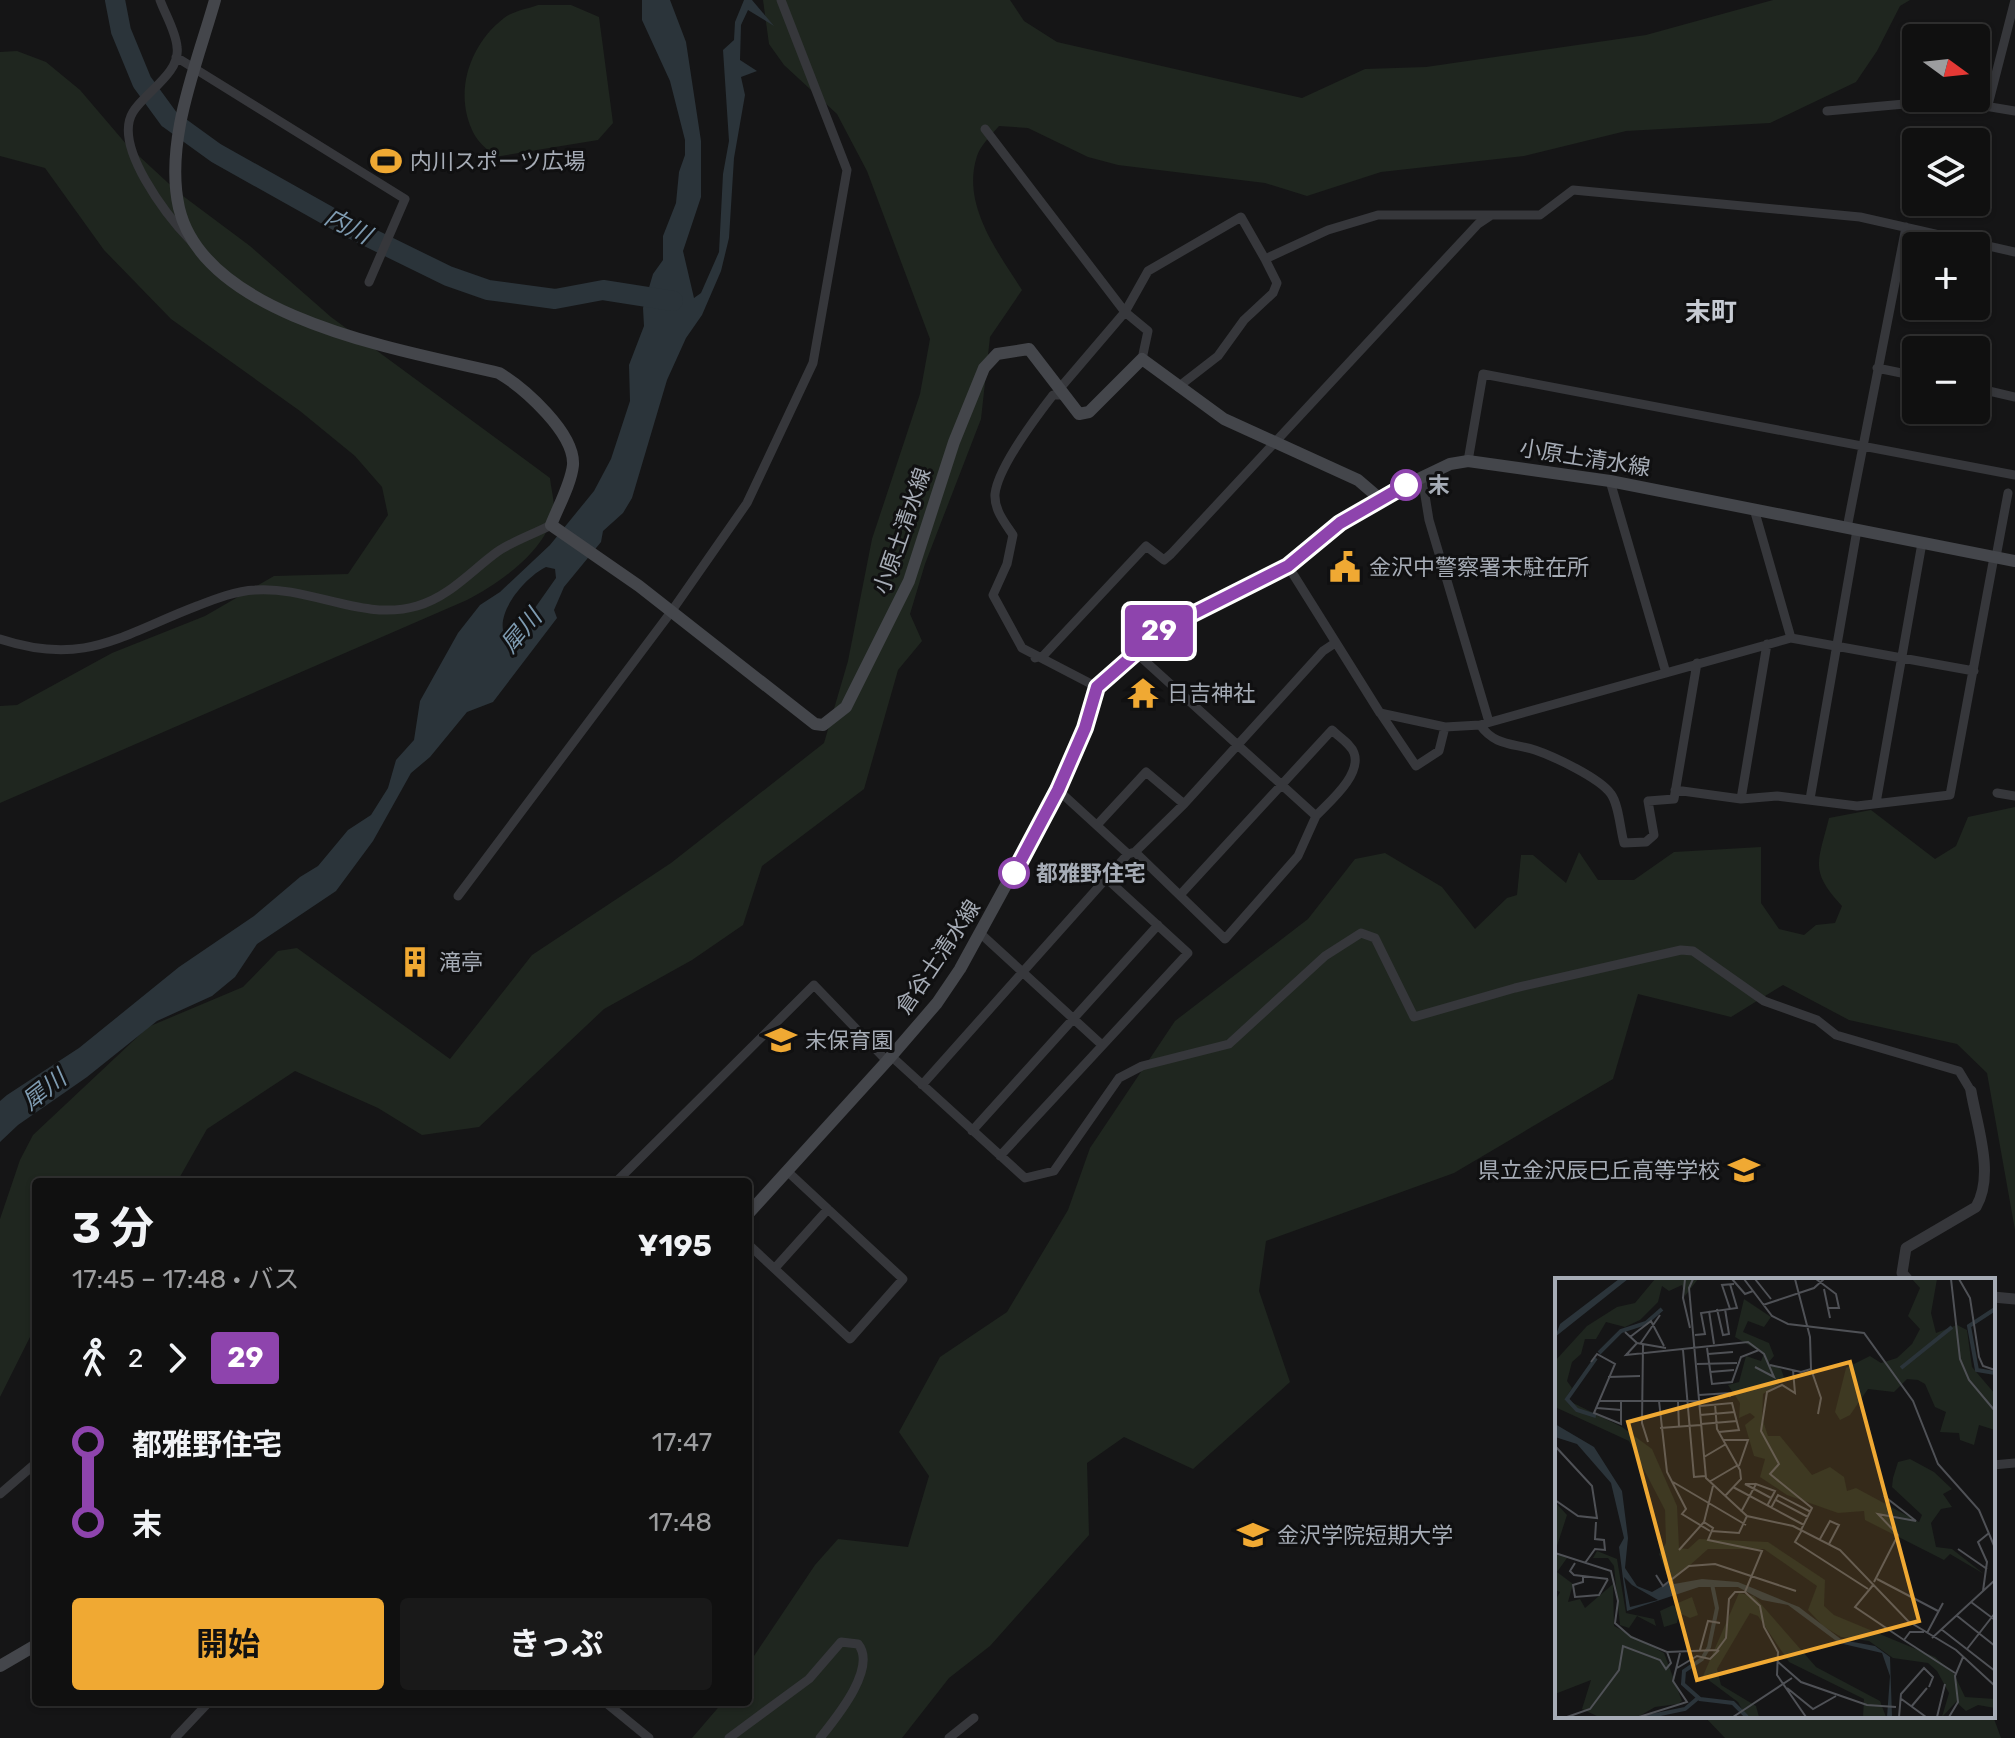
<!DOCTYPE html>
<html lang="ja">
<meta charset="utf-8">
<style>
:root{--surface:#101010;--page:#191919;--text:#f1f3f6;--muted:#9c9d9f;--line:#303030;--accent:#f0a933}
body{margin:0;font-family:Rubik,"Noto Sans JP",sans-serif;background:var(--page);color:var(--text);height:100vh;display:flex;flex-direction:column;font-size:30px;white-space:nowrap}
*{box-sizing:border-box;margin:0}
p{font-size:26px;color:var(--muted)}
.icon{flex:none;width:44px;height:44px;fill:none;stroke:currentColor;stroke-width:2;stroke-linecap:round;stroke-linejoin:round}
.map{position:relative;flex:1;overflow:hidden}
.side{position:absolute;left:32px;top:1178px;width:720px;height:528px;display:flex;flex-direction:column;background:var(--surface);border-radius:8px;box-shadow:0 2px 6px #0004,0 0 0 2px var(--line)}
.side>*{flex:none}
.badge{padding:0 16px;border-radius:6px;font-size:28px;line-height:52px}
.needle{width:52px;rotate:105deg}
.buttons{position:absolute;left:1902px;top:24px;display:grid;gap:16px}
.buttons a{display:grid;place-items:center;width:88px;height:88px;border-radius:8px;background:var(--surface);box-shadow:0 2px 6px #0004,0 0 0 2px var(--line);font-size:40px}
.map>.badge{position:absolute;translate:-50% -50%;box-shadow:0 0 0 4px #fff}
.legs{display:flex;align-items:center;gap:12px;height:88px;padding:0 40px;font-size:26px}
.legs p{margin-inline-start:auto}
.summary{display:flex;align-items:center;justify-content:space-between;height:136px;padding:0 40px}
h1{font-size:44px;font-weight:700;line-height:60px}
.cta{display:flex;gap:16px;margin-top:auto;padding:16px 40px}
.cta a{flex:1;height:92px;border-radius:8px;background:var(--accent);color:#111;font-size:32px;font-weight:700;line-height:92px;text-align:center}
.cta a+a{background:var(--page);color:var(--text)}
ul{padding:0 40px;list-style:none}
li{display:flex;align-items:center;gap:28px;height:80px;font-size:30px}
li i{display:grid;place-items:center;width:12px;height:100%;margin:0 10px;background:currentColor}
li i::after{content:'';width:20px;height:20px;margin:-10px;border:6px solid;border-radius:50%;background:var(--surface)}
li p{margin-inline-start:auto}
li:first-child i{background:linear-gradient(#0000 50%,currentColor 0)}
li:last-child i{background:linear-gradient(currentColor 50%,#0000 0)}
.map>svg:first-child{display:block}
.green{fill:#1f261f}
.water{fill:#2b343a;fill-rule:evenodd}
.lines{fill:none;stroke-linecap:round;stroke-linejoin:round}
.river{stroke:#2b343a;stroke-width:20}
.minor{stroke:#36373b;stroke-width:9}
.tertiary{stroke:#36373b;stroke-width:11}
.secondary{stroke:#44464b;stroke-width:12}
.line-1-casing{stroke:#fff;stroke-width:18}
.line-1{stroke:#8e44ad;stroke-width:12}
.stop-1-dot{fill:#fff;stroke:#8e44ad;stroke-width:4}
.labels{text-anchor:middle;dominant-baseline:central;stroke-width:6;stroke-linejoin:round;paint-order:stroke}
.poi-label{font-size:22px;fill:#a6acb6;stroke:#101011;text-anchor:start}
.street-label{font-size:22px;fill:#a6acb6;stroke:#101011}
.stop-label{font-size:22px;font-weight:bold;fill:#a6acb6;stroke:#101011;text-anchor:start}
.water-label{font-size:24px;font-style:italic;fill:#7e9bb1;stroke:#101011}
.quarter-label{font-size:26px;font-weight:bold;fill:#c7cbd3;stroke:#101011}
.inset-river{fill:none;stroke:#2b343a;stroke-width:4}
.inset-road{fill:none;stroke:#4f5156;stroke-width:2}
.view{fill:#f0a933;fill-opacity:0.15;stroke:#f0a933;stroke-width:4}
.inset-edge{fill:none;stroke:#a6acb6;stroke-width:4}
</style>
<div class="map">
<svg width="2015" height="1738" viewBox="0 0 2015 1738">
<rect width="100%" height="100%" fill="#151516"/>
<path class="green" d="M763,0H1010L1024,21L1057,42L1302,98L1365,69L1426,67L1646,35L1773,0H1910L1900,6L1877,51L1856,82L1770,123L1626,131L1524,156L1381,172L1307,196L1265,183L1118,165L1088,157L1028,128L999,126C992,134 980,146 977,156C961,205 998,252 1022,290L990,337L981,419L925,564L910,614L922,641L898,670L864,789L762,866L743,925L692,960L604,1009L479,1127L422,1135L378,1108L295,1071L207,1129L177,1182H36V1325L0,1397V1219L20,1160L33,1135L148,1027L243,987L278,951L297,948L450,1059L532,955L671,863L824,743L848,661L872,539L920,394L930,339L867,171L837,114L784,65L769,44Z
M538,5H571L599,17L613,123L598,140L495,157C488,150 479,143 474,134C453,94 469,45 504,18C513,11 527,9 538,5Z
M17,51L46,62L80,90L127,145L179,193L250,246L331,317L550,478C551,489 556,506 553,516C542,554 499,583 467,600L0,803V706L17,705L112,653L205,616L274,576L348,574L388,515L382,487L355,456L300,411L171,319L104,250L45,168L0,156V52Z
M2015,807V1230L1987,1073L1957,1044L1849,1020L1783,985L1731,1017L1638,994L1613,1079L1454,1173L1266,1241L1259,1291L1290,1382L1193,1469L1124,1437L1087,1463L1089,1535L990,1646L949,1678L902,1738H692L723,1702H748V1665L815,1565L838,1539L908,1547L929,1476L899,1432L940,1357L1007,1312L1068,1210L1090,1148L1175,1021L1308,919L1355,859L1385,853L1442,887L1475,929L1507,898L1517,895L1521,855H1533L1566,883L1579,852L1598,880H1634L1674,852L1761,847V903L1779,929L1804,935L1816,925L1835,923L1842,906C1809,870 1818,863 1829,818L1871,810L1935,859L1956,846L1968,817Z
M1704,1716H1993L2001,1738H1725Z"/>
<path class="water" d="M642,0H670L686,42L701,141V197L683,251L694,298L701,293L719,252L723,174L729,141L723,50L734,40L735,22L744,0H752L774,26L748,10L741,25L740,60L757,71L741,77L745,95L734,158L729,238L721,271L702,315L686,338L667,380L632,498L623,513L603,531L601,542L564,587L554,610L557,618L493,702L467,712L430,757L411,773L373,841L336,891L257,944L235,977L212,996L157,1021L87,1077L18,1125L0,1142V1101L7,1095L79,1048L179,967L254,916L300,877L318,866L348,830L371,815L388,788L396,760L414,740L420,701L458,633L480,605L500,592L550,545L594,491L611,459L630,401L629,365L644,326L643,308L653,274L663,260V236L676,203L679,172L685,155V140L670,81L642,20ZM546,567L555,569L556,578L518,632L503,630C499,608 527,576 546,567Z"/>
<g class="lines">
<path class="river" d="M115,0L121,31L142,82L169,119L216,153L348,227L448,276L488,290L555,299L603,290L673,301"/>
<path class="minor" d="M160,0C165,14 176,32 177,47C181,73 145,92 133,112C112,146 168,217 191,241
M176,57L405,199L369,282
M1988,105L2015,0
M1827,111L1949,100L2015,111
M985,129L1125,312L1148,331L1142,359
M1877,368L1916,376
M1061,387L1125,312L1148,271L1241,217L1265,259L1328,230L1378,215H1540L1573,190L1860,217L2015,252
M1178,387L1218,356L1244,320L1273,293L1277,283L1265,259
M1976,388L2015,397
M1065,395H1053C1036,417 998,467 995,494C994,510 1005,523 1013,535L1007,564L993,595L1022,648L1097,687
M1468,461L1483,374L2015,475
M1422,477L1429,520L1489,722
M1610,481L1666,673
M1754,509L1791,638
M1847,528L1906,227
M1996,557L2008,493
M1288,566L1380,713L1445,727L1480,725L1791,638L1974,671
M0,639C85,667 121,635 197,606C215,599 235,591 255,590C310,586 363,622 417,606C449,597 471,571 497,552C513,541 534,534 551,525
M1767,644L1741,799L1777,796L1857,806L1950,795L1994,557
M1134,651L1316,816L1298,856L1225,939L1135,852
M1035,658L1043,656L1146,546L1164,560L1171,554L1478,224L1490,216
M1381,714L1416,766L1439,751L1445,727
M1480,725C1495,746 1512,743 1535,750C1553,756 1600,778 1611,794C1619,805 1620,829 1624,843L1646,842L1654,835L1648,801L1674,799L1697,663
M1058,790L1128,854
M1675,790L1741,799
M1997,793L2015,796
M1810,799L1857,530
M1876,803L1922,543
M1097,825L1146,772L1184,804
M1180,895L1332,730C1339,737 1351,744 1354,753C1362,775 1329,802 1316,816
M458,896L671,612L747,503L813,363L847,170L781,0
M981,934L1102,1045
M891,1056L1025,1178L1054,1171L1119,1078L1142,1066L1229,1044L1325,956L1361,933L1375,938L1414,1017L1515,988L1681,950L1693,951L1764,1001L1817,1020L1836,1035L1959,1071L1971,1091
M922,1085L1128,854L1135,852L1184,804L1323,651L1335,643
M972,1131L1158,925
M1000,1156L1188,953L1107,879
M616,1182L814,985L887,1061
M748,1244L850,1339L903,1279L787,1171
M775,1268L828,1209
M1993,1465L2015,1463
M0,1494L36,1463
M605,1702L649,1738
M175,1738L209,1702
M729,1738L809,1679L841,1642L858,1644C878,1668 835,1719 820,1738
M949,1738L974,1718"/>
<path class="tertiary" d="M1908,1280L1902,1273L1906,1248L1976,1207C1995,1175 1977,1126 1971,1091
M1993,1297L2015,1299"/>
<path class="secondary" d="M215,0C197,64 164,141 179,208C205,319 406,351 499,373C524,388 575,433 573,465C571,484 558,507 551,525L639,586L815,724L823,725L846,707L909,581L954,442L984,368L997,354L1029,349L1079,414L1089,412L1142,359L1224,419L1358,480L1379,498
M748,1214L887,1061L937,1003L960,969L1058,790L1085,728L1097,687L1142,644L1163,629L1288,566L1340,523L1379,498L1450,464L1468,461L1610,481L2015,561
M0,1666L36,1645"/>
</g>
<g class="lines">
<defs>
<path id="line-1" d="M1014,873L1058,790L1085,728L1097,687L1163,629L1288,566L1340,523L1406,485"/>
</defs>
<use href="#line-1" class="line-1-casing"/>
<use href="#line-1" class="line-1"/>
</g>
<defs>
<symbol id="stadium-bare" viewBox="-9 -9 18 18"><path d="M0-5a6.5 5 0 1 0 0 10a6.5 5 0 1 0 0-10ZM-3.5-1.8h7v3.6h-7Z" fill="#f0a933" stroke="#101011" stroke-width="2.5" paint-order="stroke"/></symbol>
<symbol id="civic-bare" viewBox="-9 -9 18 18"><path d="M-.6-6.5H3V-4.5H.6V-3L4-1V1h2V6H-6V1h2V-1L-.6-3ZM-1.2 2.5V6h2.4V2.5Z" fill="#f0a933" stroke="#101011" stroke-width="2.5" paint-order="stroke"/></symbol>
<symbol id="temple-bare" viewBox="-9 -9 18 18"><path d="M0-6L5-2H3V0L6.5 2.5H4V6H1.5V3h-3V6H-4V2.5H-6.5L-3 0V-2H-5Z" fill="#f0a933" stroke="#101011" stroke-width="2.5" paint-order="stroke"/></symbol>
<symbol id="building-bare" viewBox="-9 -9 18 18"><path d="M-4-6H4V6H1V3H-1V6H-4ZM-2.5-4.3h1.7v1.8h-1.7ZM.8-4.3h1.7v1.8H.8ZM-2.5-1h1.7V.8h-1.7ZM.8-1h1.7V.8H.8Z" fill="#f0a933" stroke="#101011" stroke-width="2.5" paint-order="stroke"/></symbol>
<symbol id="school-bare" viewBox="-9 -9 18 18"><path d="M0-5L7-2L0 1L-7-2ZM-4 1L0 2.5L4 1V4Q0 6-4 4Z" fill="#f0a933" stroke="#101011" stroke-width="2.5" paint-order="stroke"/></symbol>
<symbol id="university-bare" viewBox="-9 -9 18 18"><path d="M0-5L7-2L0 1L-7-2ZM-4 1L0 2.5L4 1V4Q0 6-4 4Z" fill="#f0a933" stroke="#101011" stroke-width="2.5" paint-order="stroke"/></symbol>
</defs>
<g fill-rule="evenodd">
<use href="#stadium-bare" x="364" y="139" width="44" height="44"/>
<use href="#civic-bare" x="1323" y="545" width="44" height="44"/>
<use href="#temple-bare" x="1121" y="671" width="44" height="44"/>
<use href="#building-bare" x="393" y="940" width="44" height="44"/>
<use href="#school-bare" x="759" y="1018" width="44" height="44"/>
<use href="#school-bare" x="1722" y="1148" width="44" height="44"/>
<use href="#university-bare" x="1231" y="1513" width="44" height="44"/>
</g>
<g class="stop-1-dot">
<circle cx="1406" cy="485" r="14"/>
<circle cx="1014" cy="873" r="14"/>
</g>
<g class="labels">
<g class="poi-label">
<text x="410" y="161">内川スポーツ広場</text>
<text x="1369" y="567">金沢中警察署末駐在所</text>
<text x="1167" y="693">日吉神社</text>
<text x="439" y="962">滝亭</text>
<text x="805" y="1040">末保育園</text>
<text x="1720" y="1170" text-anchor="end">県立金沢辰巳丘高等学校</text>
<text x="1277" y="1535">金沢学院短期大学</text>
</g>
<g class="street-label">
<text transform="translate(1585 458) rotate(9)">小原土清水線</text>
<text transform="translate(902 531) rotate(-71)">小原土清水線</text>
<text transform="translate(938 957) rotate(-56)">倉谷土清水線</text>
</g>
<g class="stop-label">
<text x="1428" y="485">末</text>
<text x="1036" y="873">都雅野住宅</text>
</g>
<g class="water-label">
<text transform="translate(348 226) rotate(27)">内川</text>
<text transform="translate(521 631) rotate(-50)">犀川</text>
<text transform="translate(44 1090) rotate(-38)">犀川</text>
</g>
<g class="quarter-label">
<text x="1711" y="312">末町</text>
</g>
</g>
<g transform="translate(1555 1278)">
<rect width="440" height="440" fill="#151516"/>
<path d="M100,1H143L130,18L127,7L114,13L107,8L103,24L85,42L70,49L51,44L41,61H30L26,76L17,84L12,103L17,110L10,121L67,149L97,171L122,228L124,270L133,271L144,261L213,264L270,302L269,328L279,337L380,379L399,396L410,419L440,421V430L423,427L411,433L401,424L387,439L394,415L382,393L373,385L338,380L314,363L286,359L268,348L253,332L262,308L209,271H153L115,305L104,276L111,265L110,232L74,163L0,129V83L32,48L62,29L80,25ZM357,1H382L376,35L381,55L402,47L412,52L417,89L440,116V152L424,147L419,167L405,162L404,155L385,154L391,134L380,129L370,106L363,102L352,101L339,114L313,111L295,137L285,142L280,134L291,90L315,78L326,85L342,80L357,66L365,51L353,38L365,10ZM189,21L216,39L209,49L193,43L188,54L214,65L219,78L213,85L226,91L230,102L208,116L207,140L213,158H225L257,197L275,189L289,199L292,213L301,210L364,244L367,237L337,209L338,200L343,184L355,181L379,194L397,211L388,216L397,229L386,231L376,245L381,269L397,271L429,296L395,276L389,282L310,242L309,233L283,235L232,217L205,199L210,181L199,178L190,147L200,139L195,135L184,140L185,125L173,107L184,104L191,78L206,83L209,76L180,59ZM0,224L12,237L0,274ZM42,273L62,281L71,335L99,341L101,348L82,338L74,350L65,347L59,288L53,280H38ZM0,276L12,280L2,294L18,306L13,324L25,321L30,330L58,306L59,348L109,375L127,423L123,426L100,429L83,439H44L27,431L36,402L0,416V323L5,314L0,312ZM184,315L199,318L261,389L325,423L331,439H308L309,421L234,384L203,338L195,335L162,391L166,407L201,428L204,439H191L183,424L148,398ZM137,319L143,337L135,340L124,335L122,345L109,349L105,333L118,327L123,331V325Z" fill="#1f261f"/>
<path d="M64,1H73L0,59L5,46ZM0,146L39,169L67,213L73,260L70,290L82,308L97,314L118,302L119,306L147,301L183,304L244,329L287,362L320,368L335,379L337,439H332L335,398L327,375L284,365L233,327L207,322L183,309H144L72,333L64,269L69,260L56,205L22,166L0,159ZM69,299L77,307L103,322L75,329Z" fill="#2b343a" fill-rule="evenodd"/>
<path class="inset-river" d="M440,31L414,48L422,92L440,95M44,75L66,53L91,45L107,31M346,90L397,49M41,138L22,132L12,121L41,80M157,306L162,330L154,369L147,381L129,393L128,406L145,421L178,425L192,439M91,439L130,431L143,420"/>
<path class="inset-road" d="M130,1L128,20L135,50M138,1L134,10L151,200L192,238L238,248L285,272L353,343L401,372L440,408M177,1L190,16L198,13M189,1L217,38L233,46L309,55L358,123L383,186L424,232L440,270M200,1L216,21M261,1L281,16L284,30H272M396,1L405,81L414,102L440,133M404,1L415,20L424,79L428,88L440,92M269,11L275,40M208,27L259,10L269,1M162,31L168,57L174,56L170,31M175,31L167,7L179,6M154,33L159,66M70,54L82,65L111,70M140,57L150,56L146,35L182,30L175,6M75,59L96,43L109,68M82,65L71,77L193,64L209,76L219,99L200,89M85,66L105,37M88,67L87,145L93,164M152,70L157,106L177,104L186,79L204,72M128,72L139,199L150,198M153,76L178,74M36,84L42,76L60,86L39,135L66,146V124M142,86L182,85M215,87L246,94L256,91L255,59L240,1M256,91L266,120L263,136M238,92L240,115L227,107L212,114L206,153L224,186L215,196L257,230L246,252M155,94L179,92M53,99L85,98M144,117L174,115L175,119M44,123H144M104,123L112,194L131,231L127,236L155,253M123,124L124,149M160,126L162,151L185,192L186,201L170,218M145,128L177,125L184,152L164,154M42,130L66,132M145,137L180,134M146,146L182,143M105,150L146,147M168,162H193L184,188M0,168L37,208L42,240L23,238L0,222M149,179L171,166M118,204L191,247M154,204L183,187M201,206H190L216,220M178,209L249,247M221,222L253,239M216,230L223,217L256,234M186,234L201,206L220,213L212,228M247,252L240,264L313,311M156,253L184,255L192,238M265,261L275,243L284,247L274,266M403,271L432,291M124,272L149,244M0,275L56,293L63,323L60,345L76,359L112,374L162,372L171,360L174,321L180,314H190L207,273L153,262L158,250L149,244L158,208M20,285L15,293L19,297L53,301M30,285L40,271L50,272L49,262L40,261L41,244M101,297L108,308L134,288L160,286L241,313M28,298V304L18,307L20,319L44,317L53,301M322,301L383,333M319,304L343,257L323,236L361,243L329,218M319,306L300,329L349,362L355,354H369M428,313L432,284L423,264L434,255M190,314L205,328L209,349L223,374L222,397L251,439M416,324L440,342M401,337L440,368M386,351L440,393M372,355L388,325M377,360L440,302M349,362L400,395M412,371L440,335M145,372L153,343L165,345M223,384L246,404L312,427L341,429M122,390L142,378L155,381L164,372M232,410L258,431L281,418M345,420L371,439M356,429L372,410M12,439L35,431L64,392L68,368L105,382L111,391L116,385L112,374M84,439L132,424L118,403L125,375M178,439L237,400M344,439L346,416L369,390L378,399L374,409M382,439L390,406M394,439L403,424L400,398L408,379"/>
<path class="view" d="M295,84L364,343L142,402L73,144Z"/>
<rect width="440" height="440" class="inset-edge"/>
</g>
</svg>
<div class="buttons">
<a><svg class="needle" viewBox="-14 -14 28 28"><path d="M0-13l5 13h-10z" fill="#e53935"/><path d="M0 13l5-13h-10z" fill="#9c9d9f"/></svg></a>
<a><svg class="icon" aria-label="layers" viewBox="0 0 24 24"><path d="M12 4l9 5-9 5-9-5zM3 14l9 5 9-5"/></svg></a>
<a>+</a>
<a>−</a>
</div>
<b class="badge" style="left:1159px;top:631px;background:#8e44ad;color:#fff">29</b>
<section class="side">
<div class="summary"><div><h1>3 分</h1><p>17:45 – 17:48 · バス</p></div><b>¥195</b></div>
<div class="legs"><svg class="icon" aria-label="walk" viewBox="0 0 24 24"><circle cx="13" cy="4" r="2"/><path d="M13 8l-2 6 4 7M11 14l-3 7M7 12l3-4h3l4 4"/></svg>2<svg class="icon" aria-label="forward" viewBox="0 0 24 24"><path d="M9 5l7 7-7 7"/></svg><b class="badge" style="background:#8e44ad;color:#fff">29</b></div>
<ul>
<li><i style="color:#8e44ad"></i><b>都雅野住宅</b><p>17:47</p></li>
<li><i style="color:#8e44ad"></i><b>末</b><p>17:48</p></li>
</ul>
<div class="cta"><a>開始</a><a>きっぷ</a></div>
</section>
</div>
